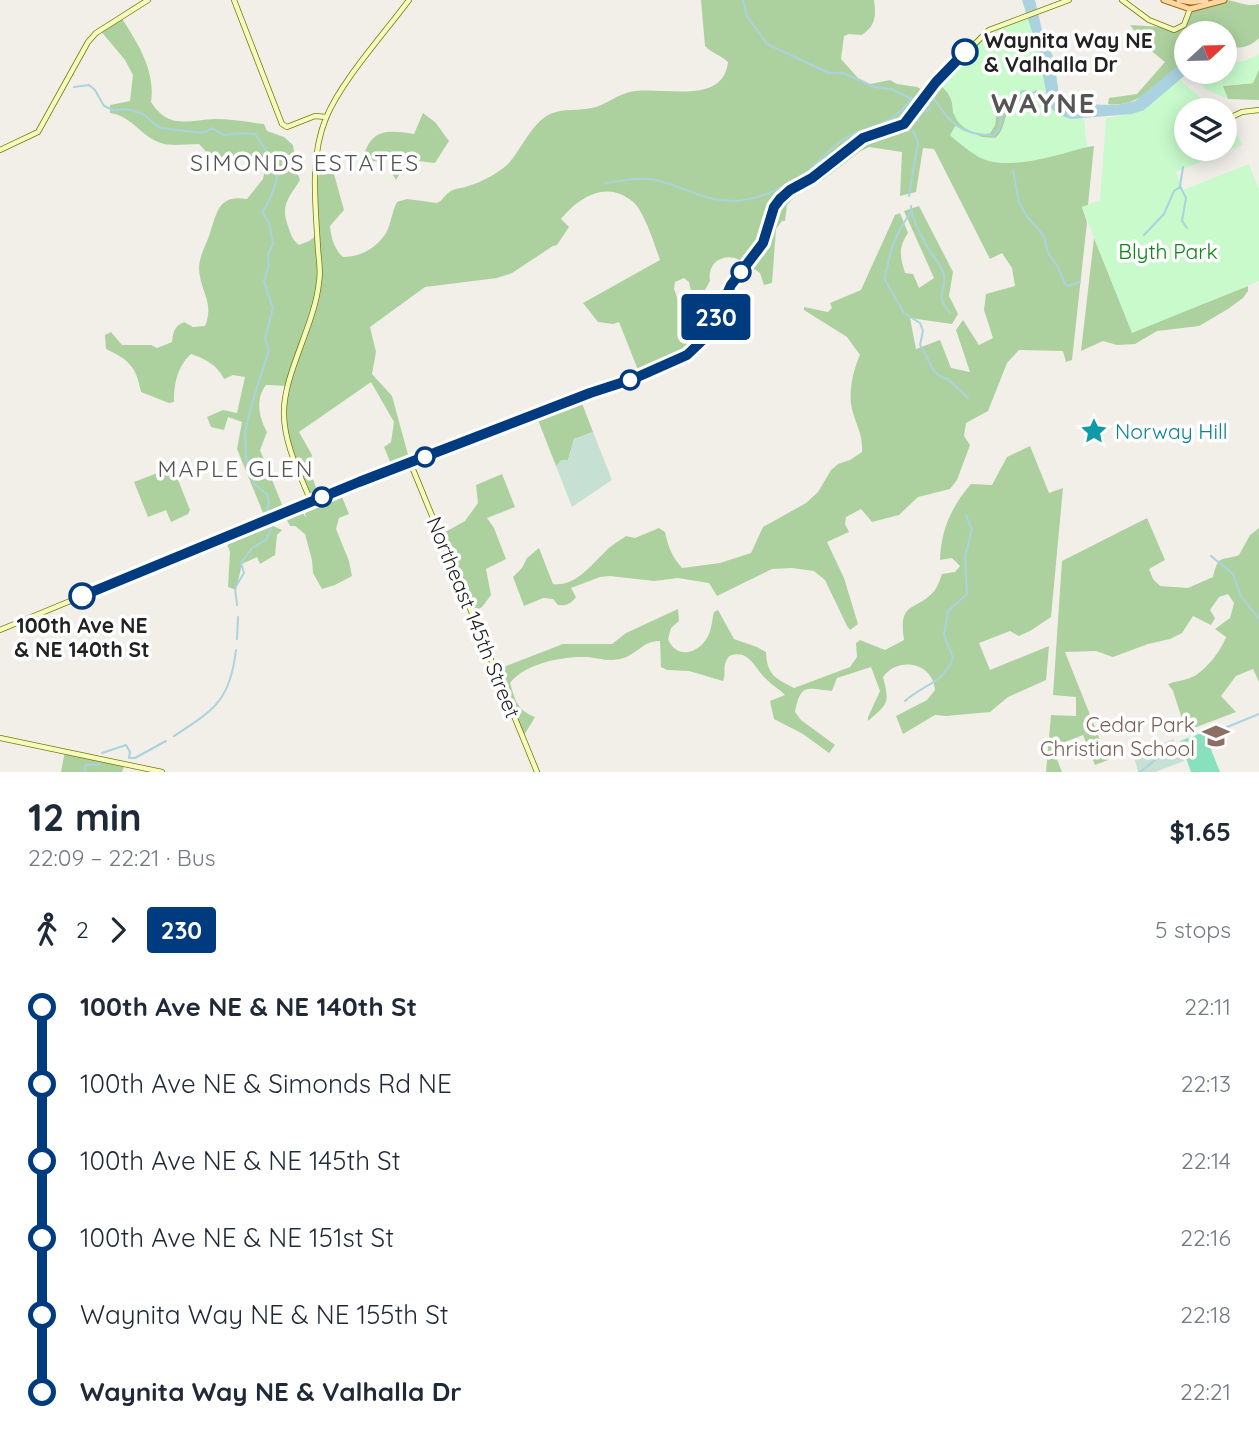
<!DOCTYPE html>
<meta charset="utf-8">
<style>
:root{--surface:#fff;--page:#f2f2f3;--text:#1f2937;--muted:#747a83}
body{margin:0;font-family:Quicksand,sans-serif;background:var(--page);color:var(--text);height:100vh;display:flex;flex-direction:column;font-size:26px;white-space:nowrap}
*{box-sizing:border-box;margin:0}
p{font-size:23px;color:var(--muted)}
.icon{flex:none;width:38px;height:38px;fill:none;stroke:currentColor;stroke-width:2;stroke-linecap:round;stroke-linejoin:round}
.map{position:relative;height:772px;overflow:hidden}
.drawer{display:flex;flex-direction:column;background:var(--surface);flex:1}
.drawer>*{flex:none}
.badge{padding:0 14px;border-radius:5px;font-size:24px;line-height:46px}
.needle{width:46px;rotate:68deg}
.tools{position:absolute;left:1174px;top:21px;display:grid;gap:14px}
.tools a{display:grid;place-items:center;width:63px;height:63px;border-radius:50%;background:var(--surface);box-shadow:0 4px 18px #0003;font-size:35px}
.map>.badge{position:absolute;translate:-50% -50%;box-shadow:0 0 0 4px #fff}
.legs{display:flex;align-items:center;gap:10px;height:77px;padding:0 28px;font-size:23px}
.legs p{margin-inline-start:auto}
.head{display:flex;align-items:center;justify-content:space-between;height:119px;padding:0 28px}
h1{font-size:38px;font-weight:700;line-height:52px}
ul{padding:0 28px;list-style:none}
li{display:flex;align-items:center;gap:24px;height:77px;font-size:26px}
li i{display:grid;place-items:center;width:10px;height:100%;margin:0 9px;background:currentColor}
li i::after{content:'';width:18px;height:18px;margin:-9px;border:5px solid;border-radius:50%;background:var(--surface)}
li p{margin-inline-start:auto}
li:first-child i{background:linear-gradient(#0000 50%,currentColor 0)}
li:last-child i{background:linear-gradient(currentColor 50%,#0000 0)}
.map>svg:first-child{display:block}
.forest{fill:#add19e}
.wetland{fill:#c6e0d4}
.park{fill:#c8facc;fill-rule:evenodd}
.pitch{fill:#88e0be}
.water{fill:#aad3df}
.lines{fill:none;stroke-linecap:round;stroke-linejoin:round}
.stream{stroke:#aad3df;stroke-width:2}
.secondary-casing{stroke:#707d05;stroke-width:6}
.primary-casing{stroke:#a06b00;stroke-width:7}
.secondary{stroke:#f7fabf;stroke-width:4.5}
.primary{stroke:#fcd6a4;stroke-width:5}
.line-1-casing{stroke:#fff;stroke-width:16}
.line-1{stroke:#003b80;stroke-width:10}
.stop-1-dot{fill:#fff;stroke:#003b80;stroke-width:3.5}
.labels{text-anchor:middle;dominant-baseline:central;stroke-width:7;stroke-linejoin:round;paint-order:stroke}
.stop-label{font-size:21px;font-weight:bold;fill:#222;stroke:#fff;text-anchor:start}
.park-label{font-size:21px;fill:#0c8416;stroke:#fff}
.culture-label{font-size:21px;fill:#0d838f;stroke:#fff;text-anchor:start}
.street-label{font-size:21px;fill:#222;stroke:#fff}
.education-label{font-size:21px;fill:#785e54;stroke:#fff;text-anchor:end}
.neighbourhood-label{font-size:23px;letter-spacing:2px;fill:#555;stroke:#fff}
.district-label{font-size:28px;font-weight:bold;letter-spacing:2px;fill:#555;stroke:#fff}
</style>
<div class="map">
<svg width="1259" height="772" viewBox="0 0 1259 772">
<rect width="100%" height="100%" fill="#f2efe9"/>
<path class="forest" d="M701,0H874C876,16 876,25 862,35L849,34L844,36L841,59L858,78L870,84L890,80L897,84L917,87L928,93L936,82C948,91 953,97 953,113L981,135L990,133L995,125L997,108L1008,110C1002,128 1004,135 985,145L950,135C1005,185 1034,153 1094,146L1088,205L1082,207L1087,222L1072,360L1066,362L1063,351L1019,350L1007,363L988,411L966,423L964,436L970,445L957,480L950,489L918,497L899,515L872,522L861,509L846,517L845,524L849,532L827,542L844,578L858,624L850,630L847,626L825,580L814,571L792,568L772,569L717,596L709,583L678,578L654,581L610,576L600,577L571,588L576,597C571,604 566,606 558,605L553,599L543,598L524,606L513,577L522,568L527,558L539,548L553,584C575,587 590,566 604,553C610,546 619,541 626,536L635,538L659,528L665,532C668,546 672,557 682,568L720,563L751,553L763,527L806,503L818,492L831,470L838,464L850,460L862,452C863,434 856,426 852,409C848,393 853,370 860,355L847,337L804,310V307L828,312L832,308L830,303L861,290L895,215L900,213L908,233C898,248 900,256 905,273L913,274L919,288L934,278L904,211L919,206L953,272L949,296L958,314L952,324L910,318L916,349L940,340L951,368L970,372L956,330L963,320L979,345L993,338L984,310L986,294L1015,286L1012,268L1002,253L990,259L934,149L923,148L916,192L900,196L902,152L869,147L859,152L823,180L797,194L787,205L785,221H782L776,229L772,283L764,285L760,273C753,268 743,261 735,258C720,254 707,265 710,281L705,290V299L697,305L692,296L689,282L684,278L675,282L674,289L695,344L681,354L638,370L619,322L613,324L598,322L583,303L660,260C655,246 644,210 632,201C606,180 579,197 561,219L569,227L557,245L553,246L512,273L497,278L425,287L370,327L376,352L372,374L392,396L410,462L393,469L384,447L391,442L394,422L371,382L299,432L312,455L309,467L319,497L313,498C293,455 279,435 288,386L266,385C255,399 259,418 267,432L260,450L285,512L266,520L237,449L242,422L228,417L224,430L211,427L207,417L223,410L237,413L245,377L233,375L224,379C217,365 206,359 191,354C177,367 174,384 174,402L169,403L141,392C136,366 129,360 106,349L105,335L111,332L122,345H151L157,348L172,342C173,333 174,326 184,322L193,327L205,326C215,301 199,291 199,267C200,255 205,247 209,236C217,214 217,194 247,199L263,179L265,168C247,154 233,155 212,158L199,144C188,144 174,146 164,144C142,139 133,116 110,113V105L130,101L133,75L125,60L100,30L121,17C137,42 156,71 151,102C169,130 188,120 215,119C231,119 248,122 264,124L267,131L284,137L293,145L296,168L300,180C289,198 280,205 288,226C291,234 292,240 299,245C306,242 315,240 317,232C322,218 312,194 319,174H334L344,210L330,226C331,238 335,250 343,257C360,257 377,248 386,233C391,224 392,211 397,202L407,199L437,203C444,200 445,193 453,190C458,188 463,188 468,186C482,182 499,173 509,163C522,148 532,123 550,114C563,108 579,111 592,108C605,105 614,97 626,93C655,83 723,109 728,62C721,55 713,54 705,46Z
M1224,0C1236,0 1247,8 1259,4V38C1248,49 1240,48 1225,47V33H1186V59C1163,77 1141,109 1108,104L1109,98L1137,94L1165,62L1149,49L1130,25L1180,28L1190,9Z
M1259,69V100L1228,99L1222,86L1253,83Z
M423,113L435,122L449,141L435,163L419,161L406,164L396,180L390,170L401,165L393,157L371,162L373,169L361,164C370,130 382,129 414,134Z
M1094,238L1132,332L1248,286V291L1243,298L1228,309L1199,326L1157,331L1135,344L1117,345L1103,341L1081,351Z
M580,398L593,432L574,439L568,460L556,466L536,415Z
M1030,446L1049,493L1063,488L1051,617L1030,631L1019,636L1010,631L979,643L990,670L1049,646L1046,680L1008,697L990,712L946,716L935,715L903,734L896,716L927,700L935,690C933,662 898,656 883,677C890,704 888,703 868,721V717L880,691L871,667L837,678L832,691C807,689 801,682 795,712L801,720L835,745L829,753L803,734L774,719L770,701L785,695C779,689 772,685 766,679C755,669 749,648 729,656C721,668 727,671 723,681L689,671L667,670L661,667L660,641C643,640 636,656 620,659C609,662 598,658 587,657C564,656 525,663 510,683C515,700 517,710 535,717L523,737L496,670L563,644H612L626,633L678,609L679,621L671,628L668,639C677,661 701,653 709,634C712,627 712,619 714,612L718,610L734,639L757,647L766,652C767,675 775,678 794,688L850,667L857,657L856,643L860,640L885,650L904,640C898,599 916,613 935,590C938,586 940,579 942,574L955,572L960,566L952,558L940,560C941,530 951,507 971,484L992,485L1007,457Z
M173,467L190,510L188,514L171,522L166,510L148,517L134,482Z
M502,474L515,507L487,518L494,528L506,559L486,569L491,595L482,607L472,612L440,535L465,521L478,503L476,485Z
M342,497L349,514L339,518L336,529L349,561L352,576L335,585L322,589L313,573L312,560L305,534L295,526H290L287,520L303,513L306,518L305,513Z
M1147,518L1165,560L1149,569L1153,579L1160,586L1188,588L1213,577C1219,553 1220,562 1239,555L1250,535L1259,528V682L1253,669L1236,676L1221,696L1236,712L1186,731L1173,691L1168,684C1175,681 1183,681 1190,678C1204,673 1221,651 1226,637L1215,629L1230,618L1234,603L1228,594L1219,597L1210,610L1215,618L1211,625L1193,616L1182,633L1170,639L1148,644L1113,657L1096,651L1065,652L1108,760L1095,765L1083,735L1052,747L1062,772H1046L1051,715L1076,716V697L1053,695L1062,561Z
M273,526L282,530L277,535L275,555L260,564L257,557L242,564L236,590L228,587L230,552L227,544Z
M65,751L125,764L122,772H61Z"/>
<path class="wetland" d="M593,432L612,480L572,507L556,466L561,460H568L574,439Z
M1173,739L1184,761L1155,772H1138L1134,756Z"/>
<path class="park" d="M1033,13L1054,92L1063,110L1084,119L1087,147C1057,155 1005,173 977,156C967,150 959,142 950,135L956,125L982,137L998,138C1003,129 1006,120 1008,110L997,108L995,125L990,133C976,136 959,129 954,114C952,109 954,103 951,98C948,90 942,87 936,82L989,30Z
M1259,54V69L1253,83L1223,86L1228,99L1209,91L1187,73L1225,72V63L1244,61Z
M1180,80L1204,101L1225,107L1242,145L1176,172L1183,190L1249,164L1259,189V281L1132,333L1082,207L1100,200L1106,118C1143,114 1152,102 1180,80ZM1186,110H1225V149H1186Z"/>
<path class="pitch" d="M1204,732L1220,772H1191L1180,741Z"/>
<path class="water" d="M1022,0H1035L1042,30L1054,59L1059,95L1065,104L1117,105L1135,101L1186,59V72H1189L1144,110L1132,114L1071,119L1059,115L1049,107L1039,54Z"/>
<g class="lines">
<path class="stream" d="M743,0L747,16L767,44L829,73H843L874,87L891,89L916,101
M74,87L89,85L95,90L104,106L113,110L127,109L143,114L160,128L203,133L212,128L224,135L242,133L255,134L279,170C276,182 270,204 262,212L269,223L273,244L268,254L269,265L264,281L273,308L265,339L269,350L252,404L245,432L246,458L255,485L267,494L269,502L267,509
M925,112L930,109L929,106L925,104L927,100L934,99C950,123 962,136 994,135L999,129L1004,108L1010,106L1011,102L1021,100L1019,96L1022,91H1026L1028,96L1036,91L1040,96H1047
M918,115L916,117L919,121
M1183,167L1180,186L1186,198L1182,221L1187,228
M1013,170L1019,202L1026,215L1044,236L1048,253L1058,267L1065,284L1068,286L1080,282
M605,183C619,182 634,177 648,179C673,181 695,197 720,200C747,204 773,193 796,180C813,170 825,152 841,141C869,122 890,131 912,97
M909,196L918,142L913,131
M911,206C912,220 921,235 928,248C932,256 940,263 943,272C949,290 932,293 950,313
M911,212C899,229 892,243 888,264C887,271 884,273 885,280L904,313L920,323L923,331L920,345C930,358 930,376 948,379L968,398
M1144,235L1164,214L1174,191L1180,187
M1211,556L1233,574L1241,596L1259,619
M237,605L235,588L244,573L241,563L252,548L267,539L272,526
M237,639L238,617
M905,701C924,684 943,684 953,658L944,635L948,611L967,594L965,556L972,530L966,515
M1220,730L1259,714
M174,736C214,710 230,701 236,650
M102,753L126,745L130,752L129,758H135L166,741
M84,772L86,765L100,764
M1140,772L1174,745"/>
<defs>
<path id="secondary" d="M234,0L282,124L287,127L315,116L326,117
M1122,0L1149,20L1174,30L1184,25L1190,9
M1225,120L1242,112L1259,110
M0,150L38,132L88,42L96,33L148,0
M591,394L660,369L696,348L708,335L731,285L763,243L774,207L786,193L812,178L863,138L904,123L936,82L989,30L1069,0
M410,462L537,772
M311,502C300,474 285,446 284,416C282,376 315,325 319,282C321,272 319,260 318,250C316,207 309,159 326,118C341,81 384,34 409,0
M0,630L359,482L659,365L662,366
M0,738L162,772"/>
<path id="primary" d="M1164,0L1190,9L1224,0
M1179,0L1191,2L1206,0"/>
</defs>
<use href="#secondary" class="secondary-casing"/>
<use href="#primary" class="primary-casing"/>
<use href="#secondary" class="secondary"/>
<use href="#primary" class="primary"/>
</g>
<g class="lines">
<defs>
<path id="line-1" d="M82,596L359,482L590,393L633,379L687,355L708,335L731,285L763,243L774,207L780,199L790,190L812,178L863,138L904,124L936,82L965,52"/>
</defs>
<use href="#line-1" class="line-1-casing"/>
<use href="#line-1" class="line-1"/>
</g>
<defs>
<symbol id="sight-bare" viewBox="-9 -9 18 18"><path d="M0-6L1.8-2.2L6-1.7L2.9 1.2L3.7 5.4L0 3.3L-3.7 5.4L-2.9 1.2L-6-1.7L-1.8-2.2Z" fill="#0f9aa8" stroke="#fff" stroke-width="2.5" paint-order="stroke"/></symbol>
<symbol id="school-bare" viewBox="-9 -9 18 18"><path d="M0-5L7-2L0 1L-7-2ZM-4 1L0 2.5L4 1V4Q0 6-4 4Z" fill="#8d6e63" stroke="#fff" stroke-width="2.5" paint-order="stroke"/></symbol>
</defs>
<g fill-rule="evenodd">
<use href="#sight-bare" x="1075" y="412" width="38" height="38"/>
<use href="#school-bare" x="1197" y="717" width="38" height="38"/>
</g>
<g class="stop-1-dot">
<circle cx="965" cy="52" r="12"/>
<circle cx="741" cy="272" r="9"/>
<circle cx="630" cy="380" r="9"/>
<circle cx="425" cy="457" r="9"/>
<circle cx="322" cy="497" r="9"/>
<circle cx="82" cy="596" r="12"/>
</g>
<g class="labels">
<g class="stop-label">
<text x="984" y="40">Waynita Way NE<tspan x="984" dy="24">&amp; Valhalla Dr</tspan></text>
<text x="82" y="625" text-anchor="middle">100th Ave NE<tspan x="82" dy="24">&amp; NE 140th St</tspan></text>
</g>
<g class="park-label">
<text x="1168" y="251">Blyth Park</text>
</g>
<g class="culture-label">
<text x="1115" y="431">Norway Hill</text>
</g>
<g class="street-label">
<text transform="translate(474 617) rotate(68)">Northeast 145th Street</text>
</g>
<g class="education-label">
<text x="1195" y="724">Cedar Park<tspan x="1195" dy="24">Christian School</tspan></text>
</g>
<g class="neighbourhood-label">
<text x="305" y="162">SIMONDS ESTATES</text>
<text x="236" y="468">MAPLE GLEN</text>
</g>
<g class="district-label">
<text x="1044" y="102">WAYNE</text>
</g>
</g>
</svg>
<div class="tools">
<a><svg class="needle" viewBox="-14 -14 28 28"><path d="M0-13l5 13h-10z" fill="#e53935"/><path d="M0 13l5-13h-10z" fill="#747a83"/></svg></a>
<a><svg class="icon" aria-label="layers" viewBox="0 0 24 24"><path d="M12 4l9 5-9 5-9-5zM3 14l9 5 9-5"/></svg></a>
</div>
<b class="badge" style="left:716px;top:317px;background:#003b80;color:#fff">230</b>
</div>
<section class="drawer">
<div class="head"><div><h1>12 min</h1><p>22:09 – 22:21 · Bus</p></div><b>$1.65</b></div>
<div class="legs"><svg class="icon" aria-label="walk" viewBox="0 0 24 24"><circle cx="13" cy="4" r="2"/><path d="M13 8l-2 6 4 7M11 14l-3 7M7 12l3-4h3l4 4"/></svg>2<svg class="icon" aria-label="forward" viewBox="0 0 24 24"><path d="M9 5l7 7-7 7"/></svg><b class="badge" style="background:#003b80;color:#fff">230</b><p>5 stops</p></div>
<ul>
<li><i style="color:#003b80"></i><b>100th Ave NE &amp; NE 140th St</b><p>22:11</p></li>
<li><i style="color:#003b80"></i><span>100th Ave NE &amp; Simonds Rd NE</span><p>22:13</p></li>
<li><i style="color:#003b80"></i><span>100th Ave NE &amp; NE 145th St</span><p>22:14</p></li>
<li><i style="color:#003b80"></i><span>100th Ave NE &amp; NE 151st St</span><p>22:16</p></li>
<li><i style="color:#003b80"></i><span>Waynita Way NE &amp; NE 155th St</span><p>22:18</p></li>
<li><i style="color:#003b80"></i><b>Waynita Way NE &amp; Valhalla Dr</b><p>22:21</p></li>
</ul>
</section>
